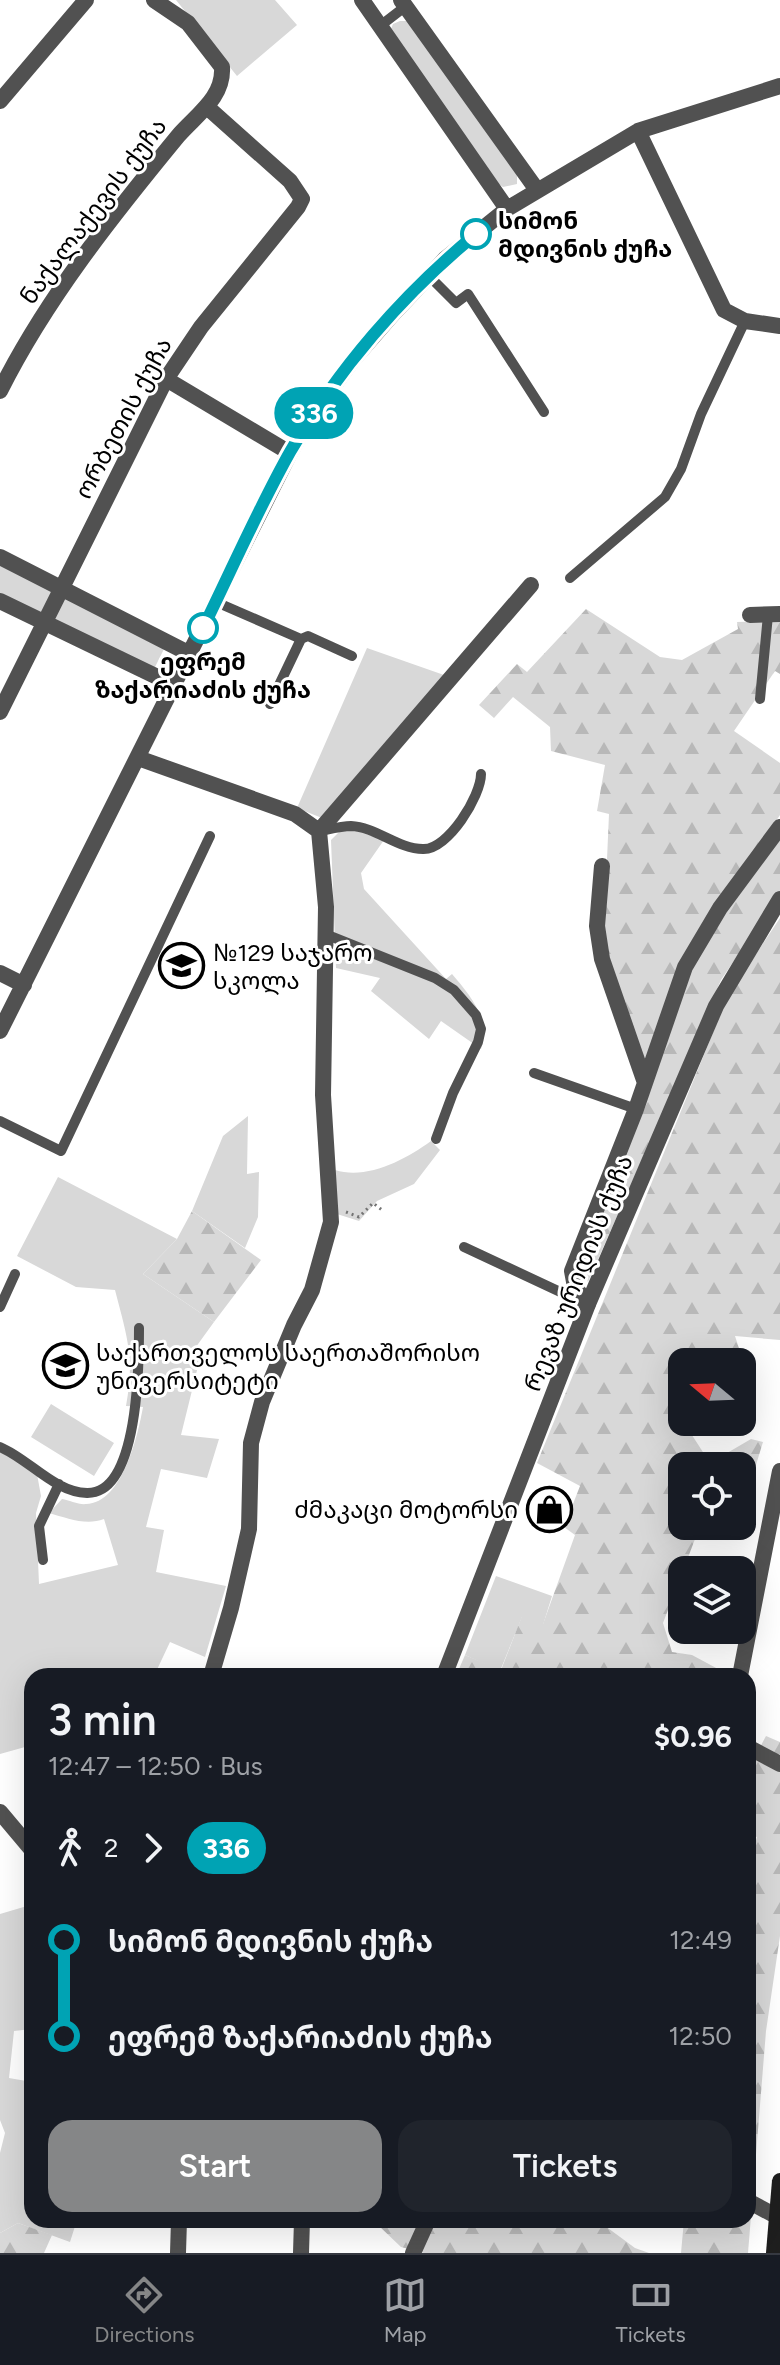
<!DOCTYPE html>
<meta charset="utf-8">
<style>
:root{--surface:#171b24;--page:#20242c;--text:#f1f3f6;--muted:#9ea1a6;--line:#363941;--accent:#858687}
body{margin:0;font-family:Figtree,"Noto Sans Georgian",sans-serif;background:var(--page);color:var(--text);height:100vh;display:flex;flex-direction:column;font-size:30px;white-space:nowrap}
*{box-sizing:border-box;margin:0}
p{font-size:26px;color:var(--muted)}
.icon{flex:none;width:44px;height:44px;fill:none;stroke:currentColor;stroke-width:2;stroke-linecap:round;stroke-linejoin:round}
.map{position:relative;flex:1;overflow:hidden}
.sheet{position:absolute;left:24px;top:1668px;width:732px;height:560px;display:flex;flex-direction:column;background:var(--surface);border-radius:24px;box-shadow:0 8px 32px #0002}
.sheet>*{flex:none}
.badge{padding:0 16px;border-radius:26px;font-size:28px;line-height:52px}
.needle{width:52px;rotate:289deg}
.controls{position:absolute;left:668px;top:1348px;display:grid;gap:16px}
.controls a{display:grid;place-items:center;width:88px;height:88px;border-radius:16px;background:var(--surface);box-shadow:0 8px 32px #0002;font-size:40px}
.map>.badge{position:absolute;translate:-50% -50%;box-shadow:0 0 0 4px #fff}
.legs{display:flex;align-items:center;gap:12px;height:88px;padding:0 24px;font-size:26px}
.legs p{margin-inline-start:auto}
.head{display:flex;align-items:center;justify-content:space-between;height:136px;padding:0 24px}
h1{font-size:44px;font-weight:600;line-height:60px}
.action{display:flex;gap:16px;margin-top:auto;padding:16px 24px}
.action a{flex:1;height:92px;border-radius:24px;background:var(--accent);color:#fff;font-size:32px;font-weight:600;line-height:92px;text-align:center}
.action a+a{background:var(--page);color:var(--text)}
ul{padding:0 24px;list-style:none}
li{display:flex;align-items:center;gap:28px;height:96px;font-size:30px}
li i{display:grid;place-items:center;width:12px;height:100%;margin:0 10px;background:currentColor}
li i::after{content:'';width:20px;height:20px;margin:-10px;border:6px solid;border-radius:50%;background:var(--surface)}
li p{margin-inline-start:auto}
li:first-child i{background:linear-gradient(#0000 50%,currentColor 0)}
li:last-child i{background:linear-gradient(currentColor 50%,#0000 0)}
.menu{display:flex;justify-content:space-around;align-items:center;height:112px;border-top:2px solid var(--line);background:var(--surface);font-size:22px;color:var(--muted)}
.menu a{display:grid;justify-items:center;gap:4px}
.menu .on{color:var(--accent)}
.map>svg:first-child{display:block}
.green{fill:#d8d8d8}
.forest{fill:url(#forest-firs)}
.lines{fill:none;stroke-linecap:round;stroke-linejoin:round}
.path{stroke:#737373;stroke-width:3;stroke-dasharray:2 4;stroke-linecap:butt}
.service{stroke:#515151;stroke-width:10}
.minor{stroke:#515151;stroke-width:16}
.tertiary{stroke:#515151;stroke-width:16}
.secondary{stroke:#1e1e1e;stroke-width:16}
.line-1-casing{stroke:#fff;stroke-width:18}
.line-1{stroke:#00a3b4;stroke-width:12}
.stop-1-dot{fill:#fff;stroke:#00a3b4;stroke-width:4}
.labels{text-anchor:middle;dominant-baseline:central;stroke-width:6;stroke-linejoin:round;paint-order:stroke}
.street-label{font-size:24px;fill:#000;stroke:#fff}
.stop-label{font-size:24px;font-weight:bold;fill:#000;stroke:#fff;text-anchor:start}
.poi-label{font-size:24px;fill:#000;stroke:#fff;text-anchor:start}
</style>
<div class="map">
<svg width="780" height="2253" viewBox="0 0 780 2253">
<defs>
<pattern id="forest-firs" width="22" height="20" patternUnits="userSpaceOnUse" patternTransform="scale(2)"><rect width="22" height="20" fill="#d8d8d8"/><path d="M5 1l3.5 6h-7zM16 11l3.5 6h-7z" fill="#b8b8b8"/></pattern>
</defs>
<rect width="100%" height="100%" fill="#fff"/>
<path class="green" d="M176,0H275L297,25L237,76Z
M400,21H408L517,175V184L503,187L496,182L391,29L393,24Z
M0,564L166,645L154,669L0,594Z
M367,648L444,675L322,818L297,808Z
M354,830L384,840L361,873L364,889L446,979L452,974C470,995 492,1021 481,1049L441,1021L429,1039L371,991L380,978L336,968L331,840L340,831Z
M248,1116L247,1174L259,1172L258,1217L245,1248L192,1211L223,1136Z
M431,1141L440,1150L414,1184L377,1201L359,1221L337,1214L335,1170C367,1180 405,1160 431,1141Z
M58,1177L177,1239L143,1274L214,1322L193,1351L201,1354L181,1435L219,1439L207,1478L161,1469L146,1527L164,1530L156,1572L226,1586L205,1657L170,1642L154,1676H32V1779L25,1747L0,1754V1450L37,1474L41,1496L36,1513L39,1584L118,1565L104,1519C86,1526 67,1518 49,1513L62,1499C69,1500 79,1505 86,1504C123,1503 138,1434 143,1407L126,1406C135,1357 127,1337 115,1290L76,1287L17,1256Z
M51,1404L114,1443L94,1476L31,1437Z
M496,1576L552,1596L543,1625L522,1617L500,1671L465,1655Z
M27,1906L32,1913V2029L14,2031L9,2078L32,2082V2220H77L70,2242L18,2223L0,2233V2153L5,2133L0,2120V1914Z"/>
<path class="forest" d="M586,609L660,657L682,660L738,629L737,622L780,621V674L775,671L734,731L780,763V815L714,914L648,1063L641,1064L608,966L604,927L609,814L597,811L605,765L551,751L550,727L513,697L494,718L479,705L517,664L527,672Z
M780,837V892L721,980L588,1282L583,1274V1263L696,958L715,925Z
M780,918V1340L735,1336L754,1394L742,1398V1362H682V1413L679,1415L710,1463L751,1439L763,1442L744,1504H742V1466H682V1526H700L663,1623L672,1652L692,1655L718,1669L717,1676H456L465,1655L501,1670L522,1616L543,1624L575,1535L564,1527L580,1486L537,1463L728,996Z
M192,1211L261,1260L214,1322L143,1274L177,1239Z
M766,1736L780,1742V1936L766,2031L748,2253H681L684,2220H748V1870L757,1837L748,1834V1770Z
M379,2220H597L635,2248L649,2253H424L401,2247L379,2226Z
M18,2223L52,2235L44,2253H0V2233Z"/>
<g class="lines">
<path class="path" d="M346,1212L359,1217L373,1203L382,1210"/>
<path class="service" d="M380,26L406,6
M429,276L456,303L468,294L544,412
M570,578L665,497L681,469L701,414L745,321
M216,602L301,639L270,704
M301,639L308,636L352,656
M760,699L768,615
M320,831C330,829 342,826 351,826C376,827 398,849 423,849C448,850 481,796 481,774
M325,934L435,978L454,990L476,1015L481,1029L478,1042L453,1093L436,1139
M534,1073L636,1109
M0,1121L61,1151L210,836
M464,1247L586,1304
M0,1307L15,1274
M0,1447C29,1459 54,1492 87,1493C139,1494 139,1363 139,1328
M43,1560L39,1526L59,1484"/>
<path class="minor" d="M362,0L507,209
M401,0L537,190
M638,131L724,310L745,321L780,326
M166,379L290,453
M0,391C46,299 113,215 178,136C196,115 224,98 222,67L188,23L154,0
M0,557L190,654
M0,601L174,685
M750,615L780,614
M0,712L166,379L201,327L298,207L302,199L290,181L207,107
M138,758L295,814L319,831L326,907L323,1095L331,1222L312,1290L294,1325L262,1402L251,1443L249,1529L231,1608L211,1676
M319,831L531,585
M602,866L597,926L602,959L645,1083
M0,973L24,985
M0,1031L290,453L315,411L352,361L392,315L445,259L507,209L638,131L780,86
M588,1304L575,1287L572,1271L636,1109L685,967L720,908L780,827
M740,1676L780,1471
M748,1747L780,1764
M0,1812L32,1850
M748,2201L776,2216
M178,2253L179,2220
M413,2253L428,2220"/>
<path class="tertiary" d="M0,101L86,0
M444,1676L588,1304L716,1006L780,899
M301,2253L302,2220"/>
<path class="secondary" d="M774,2253L780,2181"/>
</g>
<g class="lines">
<defs>
<path id="line-1" d="M203,628C232,569 258,509 290,452C337,370 403,294 476,234"/>
</defs>
<use href="#line-1" class="line-1-casing"/>
<use href="#line-1" class="line-1"/>
</g>
<defs>
<symbol id="school-ring" viewBox="-11 -11 22 22"><circle r="9.5" fill="#fff" stroke="#000" stroke-width="1.5"/><path d="M0-5L7-2L0 1L-7-2ZM-4 1L0 2.5L4 1V4Q0 6-4 4Z" fill="#000"/></symbol>
<symbol id="university-ring" viewBox="-11 -11 22 22"><circle r="9.5" fill="#fff" stroke="#000" stroke-width="1.5"/><path d="M0-5L7-2L0 1L-7-2ZM-4 1L0 2.5L4 1V4Q0 6-4 4Z" fill="#000"/></symbol>
<symbol id="shop-ring" viewBox="-11 -11 22 22"><circle r="9.5" fill="#fff" stroke="#000" stroke-width="1.5"/><path d="M-5-2.5h2.3a2.7 3.5 0 0 1 5.4 0H5L5.5 6h-11ZM-1.5-2.5h3a1.5 2.3 0 0 0-3 0Z" fill="#000"/></symbol>
</defs>
<g fill-rule="evenodd">
<use href="#school-ring" x="156" y="940" width="51" height="51"/>
<use href="#university-ring" x="40" y="1340" width="51" height="51"/>
<use href="#shop-ring" x="524" y="1484" width="51" height="51"/>
</g>
<g class="stop-1-dot">
<circle cx="476" cy="234" r="14"/>
<circle cx="203" cy="628" r="14"/>
</g>
<g class="labels">
<g class="street-label">
<text transform="translate(93 211) rotate(-53)">ნაქალაქევის ქუჩა</text>
<text transform="translate(123 418) rotate(-62)">ორბეთის ქუჩა</text>
<text transform="translate(578 1273) rotate(-68)">რევაზ ურიდიას ქუჩა</text>
</g>
<g class="stop-label">
<text x="498" y="220">სიმონ<tspan x="498" dy="28">მდივნის ქუჩა</tspan></text>
<text x="203" y="661" text-anchor="middle">ეფრემ<tspan x="203" dy="28">ზაქარიაძის ქუჩა</tspan></text>
</g>
<g class="poi-label">
<text x="213" y="952">№129 საჯარო<tspan x="213" dy="28">სკოლა</tspan></text>
<text x="96" y="1352">საქართველოს საერთაშორისო<tspan x="96" dy="28">უნივერსიტეტი</tspan></text>
<text x="518" y="1509" text-anchor="end">ძმაკაცი მოტორსი</text>
</g>
</g>
</svg>
<div class="controls">
<a><svg class="needle" viewBox="-14 -14 28 28"><path d="M0-13l5 13h-10z" fill="#e53935"/><path d="M0 13l5-13h-10z" fill="#9ea1a6"/></svg></a>
<a><svg class="icon" aria-label="locate" viewBox="0 0 24 24"><circle cx="12" cy="12" r="6"/><path d="M12 2v4M12 18v4M2 12h4M18 12h4"/></svg></a>
<a><svg class="icon" aria-label="layers" viewBox="0 0 24 24"><path d="M12 4l9 5-9 5-9-5zM3 14l9 5 9-5"/></svg></a>
</div>
<b class="badge" style="left:314px;top:413px;background:#00a3b4;color:#fff">336</b>
<section class="sheet">
<div class="head"><div><h1>3 min</h1><p>12:47 – 12:50 · Bus</p></div><b>$0.96</b></div>
<div class="legs"><svg class="icon" aria-label="walk" viewBox="0 0 24 24"><circle cx="13" cy="4" r="2"/><path d="M13 8l-2 6 4 7M11 14l-3 7M7 12l3-4h3l4 4"/></svg>2<svg class="icon" aria-label="forward" viewBox="0 0 24 24"><path d="M9 5l7 7-7 7"/></svg><b class="badge" style="background:#00a3b4;color:#fff">336</b></div>
<ul>
<li><i style="color:#00a3b4"></i><b>სიმონ მდივნის ქუჩა</b><p>12:49</p></li>
<li><i style="color:#00a3b4"></i><b>ეფრემ ზაქარიაძის ქუჩა</b><p>12:50</p></li>
</ul>
<div class="action"><a>Start</a><a>Tickets</a></div>
</section>
</div>
<nav class="menu">
<a class="on"><svg class="icon" aria-label="directions" viewBox="0 0 24 24"><path d="M12 3l9 9-9 9-9-9zM9 14v-3h6M13 9l2 2-2 2"/></svg>Directions</a>
<a><svg class="icon" aria-label="map" viewBox="0 0 24 24"><path d="M3 6l6-2 6 2 6-2v14l-6 2-6-2-6 2zM9 4v14M15 6v14"/></svg>Map</a>
<a><svg class="icon" aria-label="tickets" viewBox="0 0 24 24"><path d="M3 7h18v10H3zM15 7v10"/></svg>Tickets</a>
</nav>
